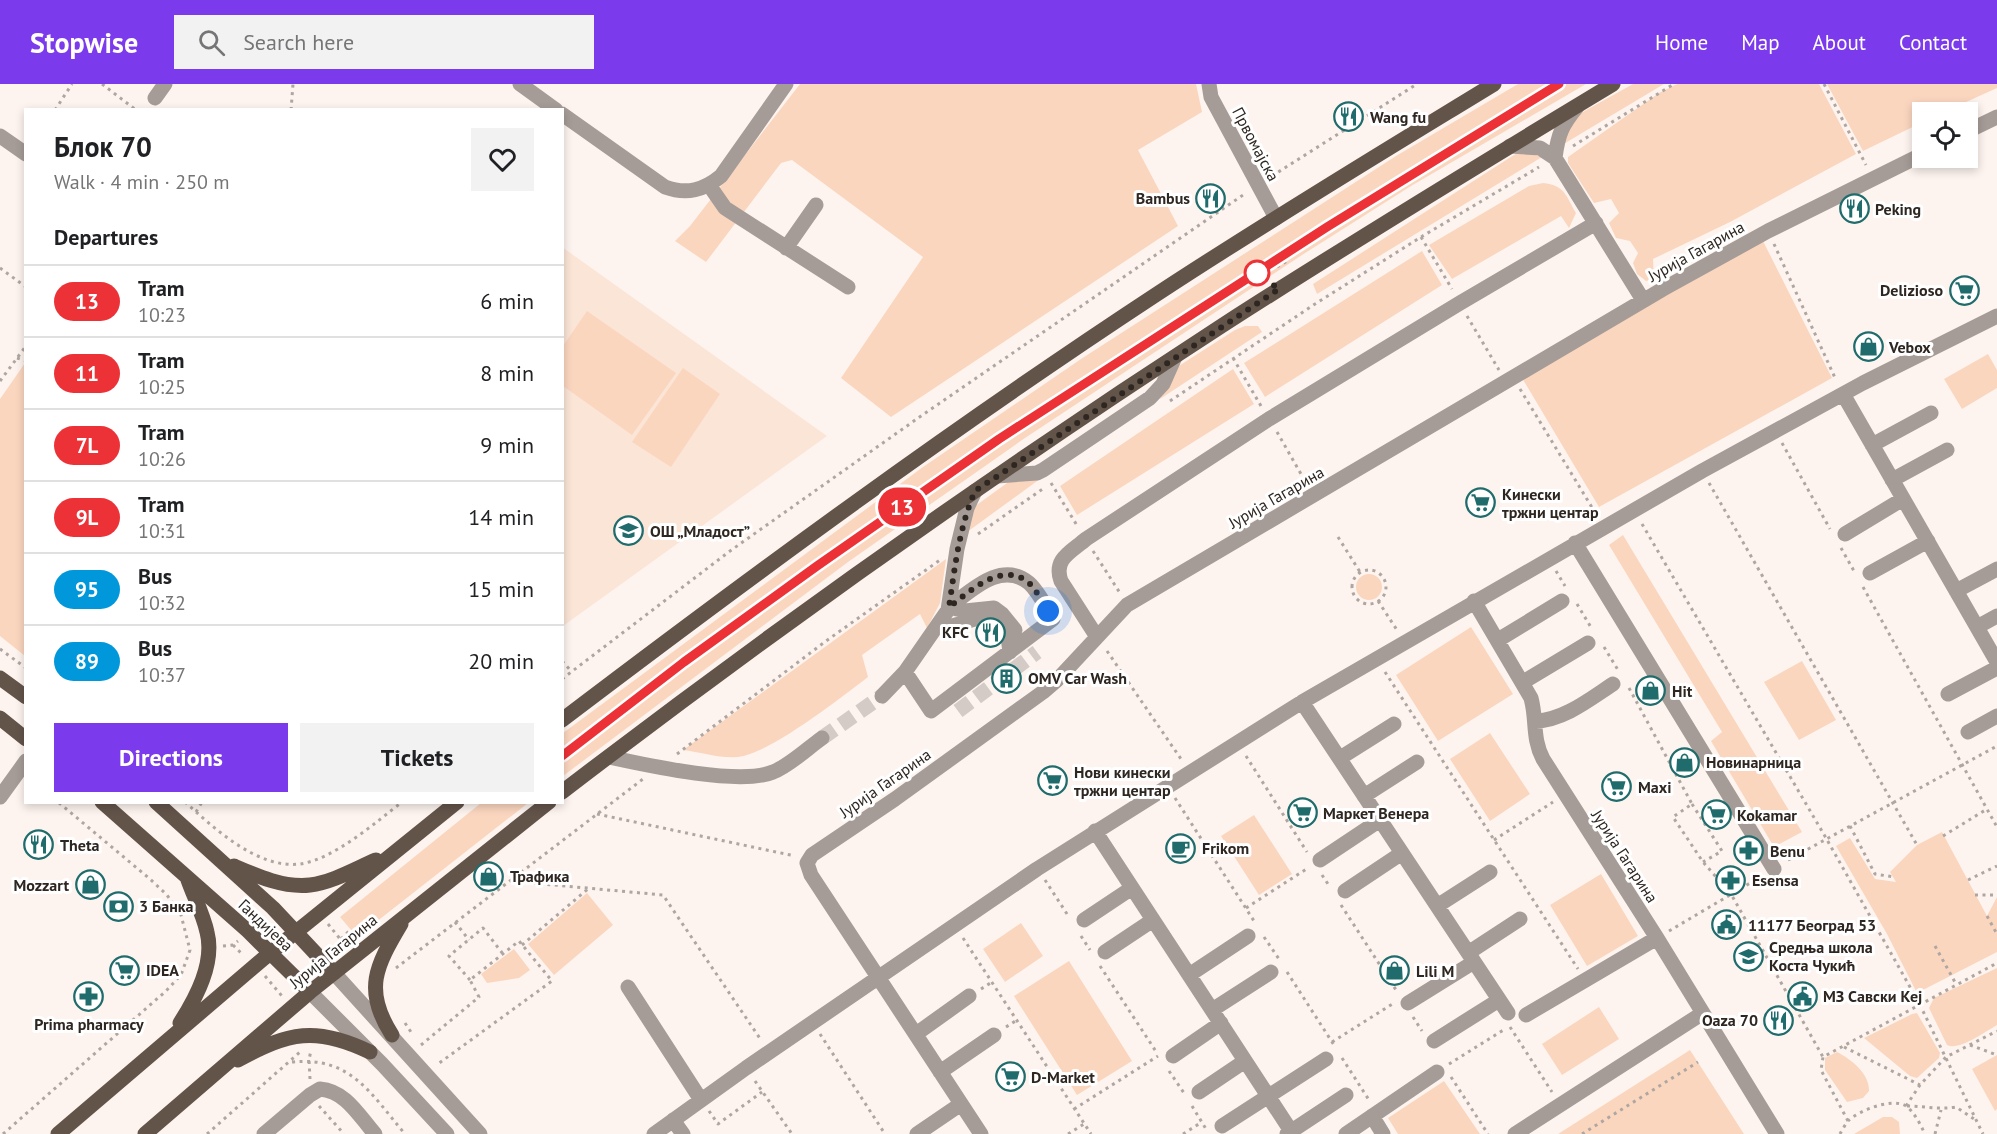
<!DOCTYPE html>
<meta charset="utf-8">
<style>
:root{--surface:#fff;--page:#f2f2f2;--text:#202124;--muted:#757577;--line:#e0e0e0;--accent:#7c3aed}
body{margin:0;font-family:"PT Sans",sans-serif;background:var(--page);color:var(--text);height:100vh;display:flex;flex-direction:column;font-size:22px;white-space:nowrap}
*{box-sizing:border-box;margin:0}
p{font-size:20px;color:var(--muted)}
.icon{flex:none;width:33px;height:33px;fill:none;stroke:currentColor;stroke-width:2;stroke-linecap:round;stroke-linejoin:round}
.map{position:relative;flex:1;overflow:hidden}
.panel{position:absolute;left:24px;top:24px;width:540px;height:696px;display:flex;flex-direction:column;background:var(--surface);border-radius:0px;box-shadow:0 3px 9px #0003}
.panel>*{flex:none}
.badge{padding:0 12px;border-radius:20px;font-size:21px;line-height:39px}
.controls{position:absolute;left:1912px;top:18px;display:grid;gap:12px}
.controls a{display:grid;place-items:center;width:66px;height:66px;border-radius:0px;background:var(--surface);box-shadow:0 3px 9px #0003;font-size:30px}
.you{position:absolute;width:30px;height:30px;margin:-15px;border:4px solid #fff;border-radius:50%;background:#1a73e8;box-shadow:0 0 0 9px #1a73e833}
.map>.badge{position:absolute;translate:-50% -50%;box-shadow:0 0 0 3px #fff}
h2{padding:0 30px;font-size:22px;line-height:54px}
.round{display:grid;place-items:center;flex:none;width:63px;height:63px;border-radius:0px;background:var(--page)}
.summary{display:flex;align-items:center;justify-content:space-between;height:102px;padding:0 30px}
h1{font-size:28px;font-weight:700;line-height:45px}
.button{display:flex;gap:12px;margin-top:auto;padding:12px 30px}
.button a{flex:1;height:69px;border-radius:0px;background:var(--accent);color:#fff;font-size:24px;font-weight:700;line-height:69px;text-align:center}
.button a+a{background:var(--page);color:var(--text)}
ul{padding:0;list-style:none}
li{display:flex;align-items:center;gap:18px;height:72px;padding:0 30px;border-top:2px solid var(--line)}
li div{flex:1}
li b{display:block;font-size:22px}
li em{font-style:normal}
li .badge{min-width:66px;font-weight:700;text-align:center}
header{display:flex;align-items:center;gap:36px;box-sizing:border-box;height:84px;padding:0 30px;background:var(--accent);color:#fff}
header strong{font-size:28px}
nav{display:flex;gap:33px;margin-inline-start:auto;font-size:21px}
.search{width:420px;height:54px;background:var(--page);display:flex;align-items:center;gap:15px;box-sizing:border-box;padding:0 21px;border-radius:0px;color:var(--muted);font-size:22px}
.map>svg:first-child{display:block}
.built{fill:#fbe5d7}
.green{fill:#fbd6bf}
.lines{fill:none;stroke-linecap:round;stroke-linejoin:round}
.minor-tunnel{stroke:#d4cbc6;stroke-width:15;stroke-dasharray:15 8;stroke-linecap:butt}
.path{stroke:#afa6a1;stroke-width:3;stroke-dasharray:3 4.5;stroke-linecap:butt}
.minor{stroke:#a59c97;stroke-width:15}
.major{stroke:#63544a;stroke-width:15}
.line-casing{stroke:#fff;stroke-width:14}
.line{stroke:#ed3237;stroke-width:9}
.walk{stroke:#2e2621;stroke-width:6;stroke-dasharray:0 10.8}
.stop-dot{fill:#fff;stroke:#ed3237;stroke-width:3}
.labels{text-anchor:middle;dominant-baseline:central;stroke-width:6;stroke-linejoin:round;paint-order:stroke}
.poi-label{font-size:16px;font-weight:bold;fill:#2e2621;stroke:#fff;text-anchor:start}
.street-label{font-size:16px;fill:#2e2621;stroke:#fff}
</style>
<header>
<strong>Stopwise</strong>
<div class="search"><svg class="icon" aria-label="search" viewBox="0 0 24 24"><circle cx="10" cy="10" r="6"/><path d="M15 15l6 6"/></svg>Search here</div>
<nav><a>Home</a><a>Map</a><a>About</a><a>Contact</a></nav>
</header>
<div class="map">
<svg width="1997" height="1050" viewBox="0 0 1997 1050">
<rect width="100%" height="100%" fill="#fdf4ef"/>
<path class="built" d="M562,163L827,352L563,542H562Z"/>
<path class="green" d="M800,0H1196L1202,28L1138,66L1178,142L891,333L841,294L923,173L792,76L781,79L706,178L675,157L690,142Z
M1518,0H1586L1411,102L1302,171L1025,354L848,478L563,692V649L923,383L1081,275L1396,72Z
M1633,0H1664L1562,61L1572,34Z
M1677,0H1819L1856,70L1730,138L1653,175L1654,195L1646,197L1637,190L1633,179L1638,169L1630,157L1616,154L1609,139L1619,129L1611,115L1594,119L1568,79V73L1659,9Z
M1827,0H1997V4L1944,28H1923V38L1863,67Z
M1517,69H1528L1542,73L1317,210L1313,200Z
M1543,99C1565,101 1566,112 1576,129L1569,144L1561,132L1452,195L1429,161L1529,102Z
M1762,155L1832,294L1599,423L1522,294Z
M1422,167L1442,201L1265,313L1244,279Z
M587,227L676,289L632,351L563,302V262Z
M1245,242H1258L1262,248L1160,315L1174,285L1235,246Z
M1988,270L1997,286V304L1962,325L1944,295Z
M25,279V572L0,552V315Z
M683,284L720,310L671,383L632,358Z
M1233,285L1254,320L1077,431L1060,402Z
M1044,392L963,451L971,425L1014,394Z
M1623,451L1802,748L1774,763L1711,657L1722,648L1609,461Z
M946,475L940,519L927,544L920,530L862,571L868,593C840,614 771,669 738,673C721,675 700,668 683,666Z
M1356 503a13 13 0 1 1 26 0a13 13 0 1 1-26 0Z
M1471,543L1513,610L1438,657L1396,591Z
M1802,577L1836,636L1799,656L1764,598Z
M1490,649L1530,710L1490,737L1450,675Z
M481,719H528L357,853L340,833Z
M1254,731L1292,790L1259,811L1221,752Z
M1942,748L1987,832L1997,813V868L1917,909L1887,850L1836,762L1850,754L1875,795L1896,798L1890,788L1917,761Z
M1601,790L1638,852L1587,882L1550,821Z
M587,809L613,841L554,891L528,860Z
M1021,839L1043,872L1005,898L983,865Z
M514,865L530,886L519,894L487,899L481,890Z
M1069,877L1132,977L1077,1011L1014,912Z
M1997,884V941C1985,948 1959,967 1947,961L1929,924L1934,914Z
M1599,923L1619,955L1562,991L1542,960Z
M1917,929L1940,969L1939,974L1917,994L1910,992L1864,954L1912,930Z
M1690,966L1744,1050H1558Z
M1837,968C1851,975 1870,990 1869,1007L1863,1014L1847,1018L1825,986V974Z
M1997,971V1025L1995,1027L1972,985Z
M1444,997L1480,1050H1398L1388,1034Z
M1883,1033H1892L1899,1038L1900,1050H1854Z"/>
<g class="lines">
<path class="minor-tunnel" d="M958,627L1037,568
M822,654L882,612"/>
<path class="path" d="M102,0L136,26
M1824,0L1866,81
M55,26L72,0
M291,26L293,0
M1573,62L1674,0
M1272,92L1417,0
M1421,153L1452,205
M1774,160L1836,296
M1277,183L1289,176
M0,184L26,203
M1467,232L1499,286
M17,274L26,277
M1233,274L1261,322
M0,297L26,262
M1520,305L1596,430
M1170,317L1315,220L1421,153L1539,83
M1277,348L1305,397
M1782,359L1830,445
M1051,399L1078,443
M1709,399L1917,761
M1642,440L1826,754L1919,919L1983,1050
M978,450L1044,404
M1338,453L1360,488
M1841,464L1854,487
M1093,467L1120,509
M1352 503a17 17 0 1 1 34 0a17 17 0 1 1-34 0Z
M1556,487L1565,502
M1863,503L1997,743
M1378,517L1397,546
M1577,520L1592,545
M1604,563L1618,586
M0,565L26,584
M1107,567L1181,675
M562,577L572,588
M1385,588L1578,885
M562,595L730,467L921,332L1246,109
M1629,604L1692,720L1673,733L1703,778L1731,810L1823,973
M677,670L826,557L940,476
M1246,672L1307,768
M1175,714L1254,837
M185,718C214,744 257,785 300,780C334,775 375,739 402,718
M1692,720L1722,767L1703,778
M196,728L202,718
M597,730L795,772
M1850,742L1875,790L1894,793
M1943,752L1987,725
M1494,756L1553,718
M1788,776L1997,662
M1322,791L1330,803
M1045,796L1069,833
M1968,796L1997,782
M510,797L663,811L761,956
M1975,811H1997
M1341,821L1398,909
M1246,824L1308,784
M1987,832L1997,850
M455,838L469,856
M328,840L345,861
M1669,847L1762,792
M1081,852L1090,866
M1264,853L1279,875
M963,854L1091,1050
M341,855L349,847
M233,861L243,871
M522,861L589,804
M223,862L233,861L238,857
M1935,862L1956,900
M1100,882L1157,969
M396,884L643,695
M1287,888L1334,961
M265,892L282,912
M470,896L449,872L483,844L503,870
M981,905L992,898
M1413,933L1422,947
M405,939L413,951
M1006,943L1017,936
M1510,943L1552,1008
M820,950L885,1050
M1332,958L1394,919
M421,961L479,913L470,896L519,857L552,897L438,980
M1970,961L1997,971
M1844,963L1920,1001
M1342,974L1369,1016
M292,978C351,972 371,1010 405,1050
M1449,980L1505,945
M1169,987L1184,1009
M1451,993L1488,1050
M310,995L309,976L311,966
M755,997L792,1050
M319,1022L344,1050
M1192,1022L1206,1045
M1906,1022L1920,1001L1946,973L1997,947
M1907,1022C1924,1022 1939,1026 1956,1023L1974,1035
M1074,1025L1158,972
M709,1027L718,1040L762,1008
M1848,1037L1821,986L1823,973L1997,879
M3,1050L166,907L181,891L190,866L181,831L167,811L150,795L58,718
M207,1050L300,968
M1068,1050L1084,1040
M1183,1050L1202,1038
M1582,1050L1698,978
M1840,1050C1842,1046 1845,1041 1848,1037C1858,1027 1892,1013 1906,1022C1915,1029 1920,1040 1925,1050
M1935,1050L1941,1026"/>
<path class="minor" d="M520,0L556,26
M1209,0L1211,13L1276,134
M155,14L165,0
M562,30L665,103C687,111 704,106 721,92L786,0
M1968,47L1997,33
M0,52L26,70
M1510,62L1540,64L1555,74L1643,216
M1555,74C1558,50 1562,41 1577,23
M709,101L725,124L848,203
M786,164L816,121
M1843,310L1997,578
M1872,361L1931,329
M997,392L1037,389L1043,386L1150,314L1163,300L1175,273
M1892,396L1947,366
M1845,450L1903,415
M1575,459L1774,785
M1870,489L1928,457
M1956,507L1997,485
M1474,517L1531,614C1537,636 1532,654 1543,675L1657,854L1777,1050
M949,523L965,527L994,524L1002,530L1015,546
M939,541C957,547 972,530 990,534L1008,553L1010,568
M1977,543L1997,532
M1097,553L1061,497C1053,475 1071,468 1086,455L1269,335L1460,219L1596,139
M1498,556L1562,517
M905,588L931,627L1053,535C1046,523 1039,508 1029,499C1001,476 971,507 949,523
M1523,598L1588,559
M1948,610L1997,584
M882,612L905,588L948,526L957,465L967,424L975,407
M1302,618L1508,929
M1536,637C1564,636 1590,615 1613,600
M1968,648L1997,632
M609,673C646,681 740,702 773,688C789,682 808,664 822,654
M1340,674L1394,640
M1364,712L1417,678
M0,713L26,677
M1095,747L1291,1047
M1320,776L1380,736
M1345,807L1402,769
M1437,822L1490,788
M1084,836L1132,804
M1105,868L1153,836
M1468,869L1520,835
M334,889L480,1050
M1189,891L1248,852
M628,903L701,1016
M310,908L382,980L447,1050
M1408,919L1474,878
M1212,926L1271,888
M1526,931L1657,854
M916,950L969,912
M1434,957L1499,916
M1173,972L1221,939
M940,988L994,951
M1199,1008L1245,977
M1372,1032L1383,1050
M673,1036L683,1050
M1222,1042L1326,975
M264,1050L310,1011L320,1005C346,1007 359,1032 375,1050
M654,1050L746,984L1037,785L1302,618L1702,387L1863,299L1997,232
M917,1050L961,1020
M981,1050L811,791L807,779L812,771L895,715L1043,608L1057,596L1127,521L1663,205L1768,147L1923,70
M1287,1050L1346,1011
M1346,1050L1437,988
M1515,1050L1703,929"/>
<path class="major" d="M0,594L26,613
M0,634L26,655
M562,636C757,488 953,344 1157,210C1268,137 1381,69 1494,0
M562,708C776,544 996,388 1223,241C1352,158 1482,79 1613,0
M102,718L248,847L310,908
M156,718L273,824L334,889
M234,782C257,792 284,804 310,801C333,798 355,785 376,776
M180,939C196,914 215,879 207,848C203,830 194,813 188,796
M392,951C363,906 376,882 401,840
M238,976C289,948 316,942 370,968
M58,1050L270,869L457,718
M145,1050L310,908L549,718"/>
</g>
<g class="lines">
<defs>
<path id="line" d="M562,672L684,578L817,482L999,355L1327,143L1559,0"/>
</defs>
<use href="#line" class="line-casing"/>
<use href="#line" class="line"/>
<path class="walk" d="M1048,527C1042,518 1037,507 1029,499C1002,476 971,507 949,523C955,483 959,444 975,407L1279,205L1257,189"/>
</g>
<defs>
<symbol id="restaurant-ring" viewBox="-11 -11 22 22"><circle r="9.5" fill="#fff" stroke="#206c6c" stroke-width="1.5"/><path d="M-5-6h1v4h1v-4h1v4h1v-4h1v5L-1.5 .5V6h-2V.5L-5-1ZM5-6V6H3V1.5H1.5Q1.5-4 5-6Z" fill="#206c6c"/></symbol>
<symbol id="supermarket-ring" viewBox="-11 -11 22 22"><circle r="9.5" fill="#fff" stroke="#206c6c" stroke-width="1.5"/><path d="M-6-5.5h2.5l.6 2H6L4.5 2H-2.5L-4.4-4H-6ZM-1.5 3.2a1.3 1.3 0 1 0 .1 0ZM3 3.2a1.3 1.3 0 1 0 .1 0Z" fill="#206c6c"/></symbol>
<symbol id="shop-ring" viewBox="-11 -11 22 22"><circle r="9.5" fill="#fff" stroke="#206c6c" stroke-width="1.5"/><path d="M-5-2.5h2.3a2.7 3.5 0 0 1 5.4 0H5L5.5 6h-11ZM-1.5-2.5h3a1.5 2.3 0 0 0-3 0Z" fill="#206c6c"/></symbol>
<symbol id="school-ring" viewBox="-11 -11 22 22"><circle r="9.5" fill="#fff" stroke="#206c6c" stroke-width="1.5"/><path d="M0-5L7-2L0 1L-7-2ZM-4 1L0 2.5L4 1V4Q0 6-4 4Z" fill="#206c6c"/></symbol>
<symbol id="building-ring" viewBox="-11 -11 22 22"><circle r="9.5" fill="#fff" stroke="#206c6c" stroke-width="1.5"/><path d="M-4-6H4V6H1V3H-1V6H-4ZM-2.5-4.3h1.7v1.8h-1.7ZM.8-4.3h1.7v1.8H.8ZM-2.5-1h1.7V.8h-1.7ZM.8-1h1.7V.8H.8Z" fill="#206c6c"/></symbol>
<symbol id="cafe-ring" viewBox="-11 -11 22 22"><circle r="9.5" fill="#fff" stroke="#206c6c" stroke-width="1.5"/><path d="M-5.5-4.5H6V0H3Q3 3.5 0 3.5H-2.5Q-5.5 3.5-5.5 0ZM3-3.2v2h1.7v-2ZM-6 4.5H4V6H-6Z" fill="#206c6c"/></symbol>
<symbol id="pharmacy-ring" viewBox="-11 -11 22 22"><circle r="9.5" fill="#fff" stroke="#206c6c" stroke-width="1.5"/><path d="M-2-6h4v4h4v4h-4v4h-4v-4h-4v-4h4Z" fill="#206c6c"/></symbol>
<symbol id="bank-ring" viewBox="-11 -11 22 22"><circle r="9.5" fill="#fff" stroke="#206c6c" stroke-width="1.5"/><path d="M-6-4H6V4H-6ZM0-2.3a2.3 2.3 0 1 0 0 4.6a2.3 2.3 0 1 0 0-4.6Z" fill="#206c6c"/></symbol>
<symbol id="civic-ring" viewBox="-11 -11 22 22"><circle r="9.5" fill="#fff" stroke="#206c6c" stroke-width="1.5"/><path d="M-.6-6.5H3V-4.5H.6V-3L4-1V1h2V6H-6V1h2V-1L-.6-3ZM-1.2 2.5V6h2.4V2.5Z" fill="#206c6c"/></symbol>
</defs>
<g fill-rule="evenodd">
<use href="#restaurant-ring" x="1332" y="16" width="33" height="33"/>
<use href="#restaurant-ring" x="1194" y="98" width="33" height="33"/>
<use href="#restaurant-ring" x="1838" y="108" width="33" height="33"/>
<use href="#supermarket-ring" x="1948" y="190" width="33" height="33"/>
<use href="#shop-ring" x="1852" y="246" width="33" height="33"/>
<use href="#supermarket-ring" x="1464" y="402" width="33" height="33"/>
<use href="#school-ring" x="612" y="430" width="33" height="33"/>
<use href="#restaurant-ring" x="974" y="532" width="33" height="33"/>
<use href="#building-ring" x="990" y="578" width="33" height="33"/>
<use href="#shop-ring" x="1634" y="590" width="33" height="33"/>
<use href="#shop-ring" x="1668" y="662" width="33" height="33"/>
<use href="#supermarket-ring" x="1036" y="680" width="33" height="33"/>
<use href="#supermarket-ring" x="1600" y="686" width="33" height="33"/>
<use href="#supermarket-ring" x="1286" y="712" width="33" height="33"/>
<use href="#supermarket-ring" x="1700" y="714" width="33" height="33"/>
<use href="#restaurant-ring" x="22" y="744" width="33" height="33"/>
<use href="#cafe-ring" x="1164" y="748" width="33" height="33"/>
<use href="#pharmacy-ring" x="1732" y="750" width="33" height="33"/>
<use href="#shop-ring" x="472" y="776" width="33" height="33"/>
<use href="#pharmacy-ring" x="1714" y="780" width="33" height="33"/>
<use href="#shop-ring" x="74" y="784" width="33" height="33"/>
<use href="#bank-ring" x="102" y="806" width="33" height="33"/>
<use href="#civic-ring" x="1710" y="824" width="33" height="33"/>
<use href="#school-ring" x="1732" y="856" width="33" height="33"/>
<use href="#supermarket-ring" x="108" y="870" width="33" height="33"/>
<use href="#shop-ring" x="1378" y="870" width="33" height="33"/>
<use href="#pharmacy-ring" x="72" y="896" width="33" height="33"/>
<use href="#civic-ring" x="1786" y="896" width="33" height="33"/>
<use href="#restaurant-ring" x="1762" y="920" width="33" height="33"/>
<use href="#supermarket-ring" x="994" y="976" width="33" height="33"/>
</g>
<circle class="stop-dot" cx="1257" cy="189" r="12"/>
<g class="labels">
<g class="poi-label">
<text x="1370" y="33">Wang fu</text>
<text x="1190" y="114" text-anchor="end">Bambus</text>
<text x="1875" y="125">Peking</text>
<text x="1943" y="206" text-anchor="end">Delizioso</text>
<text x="1889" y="263">Vebox</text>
<text x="1502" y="410">Кинески<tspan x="1502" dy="18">тржни центар</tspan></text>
<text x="650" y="447">ОШ „Младост”</text>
<text x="969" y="548" text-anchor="end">KFC</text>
<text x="1028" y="594">OMV Car Wash</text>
<text x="1672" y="607">Hit</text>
<text x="1706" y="678">Новинарница</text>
<text x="1074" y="688">Нови кинески<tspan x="1074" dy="18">тржни центар</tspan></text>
<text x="1638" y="703">Maxi</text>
<text x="1323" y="729">Маркет Венера</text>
<text x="1737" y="731">Kokamar</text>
<text x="60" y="761">Theta</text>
<text x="1202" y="764">Frikom</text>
<text x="1770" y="767">Benu</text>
<text x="510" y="792">Трафика</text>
<text x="1752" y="796">Esensa</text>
<text x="69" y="801" text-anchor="end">Mozzart</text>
<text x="139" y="822">3 Банка</text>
<text x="1748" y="841">11177 Београд 53</text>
<text x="1769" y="863">Средња школа<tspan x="1769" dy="18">Коста Чукић</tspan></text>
<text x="146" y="886">IDEA</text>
<text x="1416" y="887">Lili M</text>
<text x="1823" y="912">МЗ Савски Кеј</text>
<text x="1758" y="936" text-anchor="end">Oaza 70</text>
<text x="89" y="940" text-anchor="middle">Prima pharmacy</text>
<text x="1031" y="993">D-Market</text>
</g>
<g class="street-label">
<text transform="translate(1256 60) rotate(62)">Првомајска</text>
<text transform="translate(1696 167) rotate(-29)">Јурија Гагарина</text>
<text transform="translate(1276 413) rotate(-30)">Јурија Гагарина</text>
<text transform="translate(885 699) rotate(-35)">Јурија Гагарина</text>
<text transform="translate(1625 772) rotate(57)">Јурија Гагарина</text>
<text transform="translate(266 841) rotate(43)">Гандијева</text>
<text transform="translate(333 867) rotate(-39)">Јурија Гагарина</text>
</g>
</g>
</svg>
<div class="controls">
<a><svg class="icon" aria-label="locate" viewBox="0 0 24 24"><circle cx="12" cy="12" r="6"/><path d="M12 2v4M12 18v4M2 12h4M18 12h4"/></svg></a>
</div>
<div class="you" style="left:1048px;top:527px"></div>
<b class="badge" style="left:902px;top:423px;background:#ed3237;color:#fff">13</b>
<section class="panel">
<div class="summary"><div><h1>Блок 70</h1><p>Walk · 4 min · 250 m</p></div><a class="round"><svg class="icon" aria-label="heart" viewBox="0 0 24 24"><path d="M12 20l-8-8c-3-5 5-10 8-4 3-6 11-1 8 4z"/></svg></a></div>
<h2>Departures</h2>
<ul>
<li><span class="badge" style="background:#ed3237;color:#fff">13</span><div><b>Tram</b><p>10:23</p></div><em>6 min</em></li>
<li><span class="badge" style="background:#ed3237;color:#fff">11</span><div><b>Tram</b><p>10:25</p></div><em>8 min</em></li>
<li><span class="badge" style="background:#ed3237;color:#fff">7L</span><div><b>Tram</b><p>10:26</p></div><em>9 min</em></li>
<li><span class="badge" style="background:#ed3237;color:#fff">9L</span><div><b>Tram</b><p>10:31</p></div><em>14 min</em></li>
<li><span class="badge" style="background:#0098da;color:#fff">95</span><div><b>Bus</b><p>10:32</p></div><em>15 min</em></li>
<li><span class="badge" style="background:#0098da;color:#fff">89</span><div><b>Bus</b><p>10:37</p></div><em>20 min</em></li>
</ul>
<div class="button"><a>Directions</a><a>Tickets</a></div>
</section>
</div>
